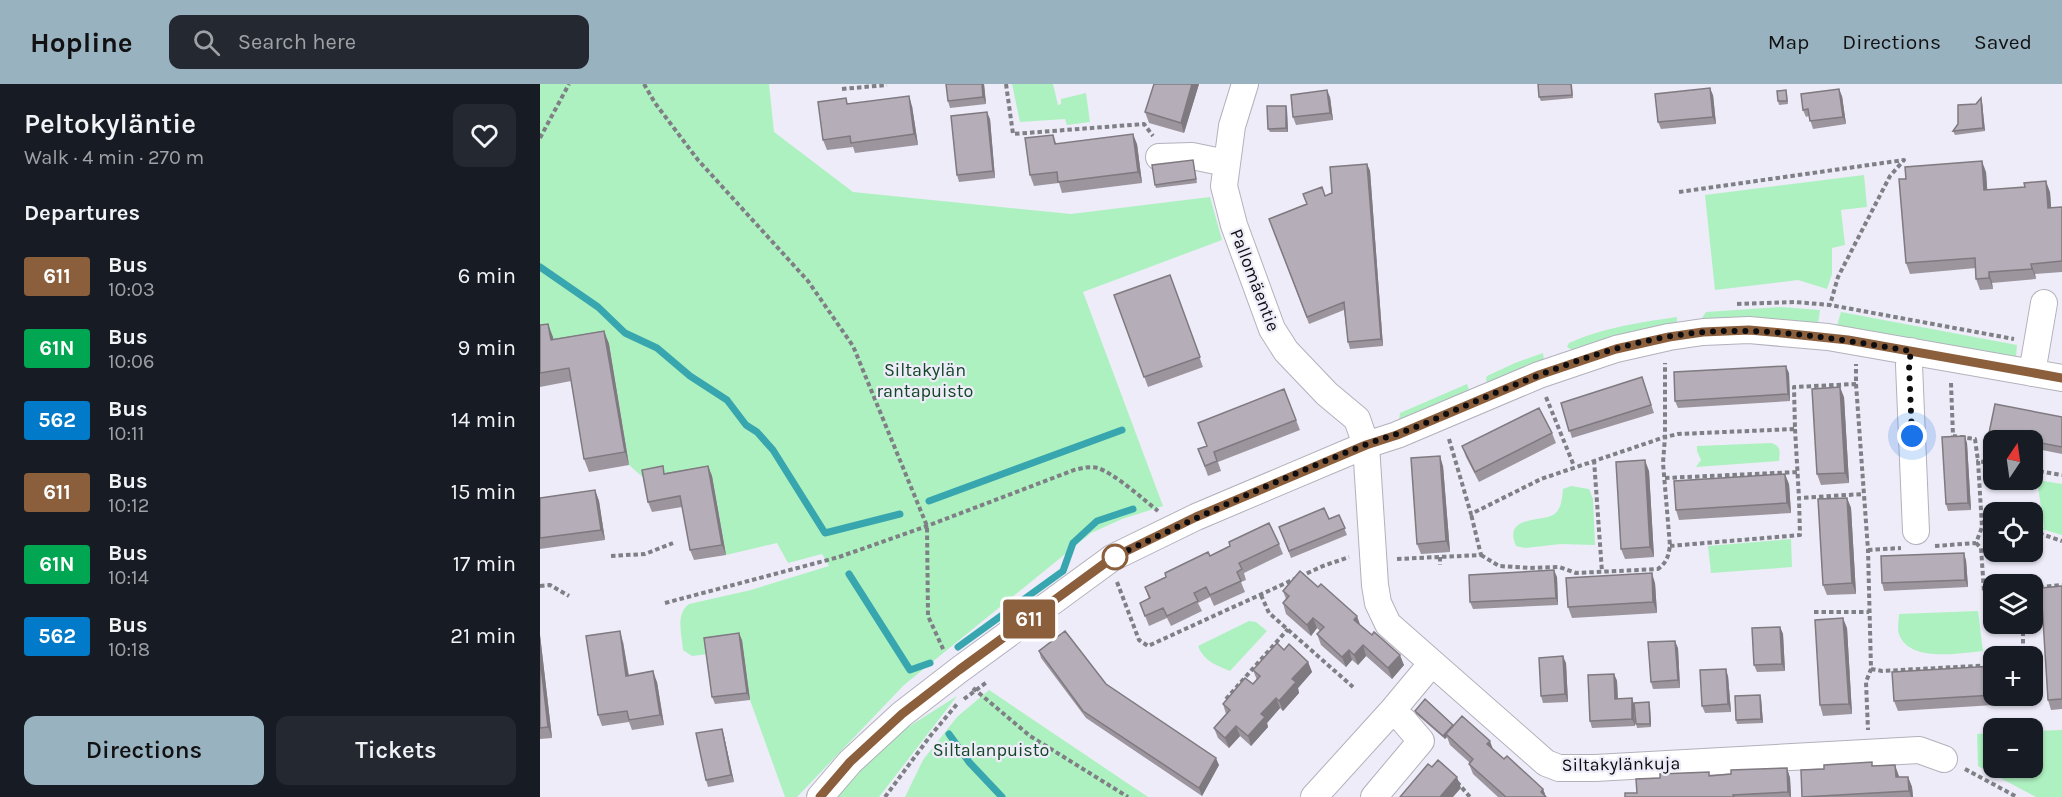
<!DOCTYPE html>
<meta charset="utf-8">
<style>
:root{--surface:#171b24;--page:#242831;--text:#f1f3f6;--muted:#9ea1a6;--accent:#99b2c0}
body{margin:0;font-family:Karla,sans-serif;background:var(--page);color:var(--text);height:100vh;display:flex;flex-direction:column;font-size:22px;white-space:nowrap}
*{box-sizing:border-box;margin:0}
p{font-size:20px;color:var(--muted)}
.icon{flex:none;width:33px;height:33px;fill:none;stroke:currentColor;stroke-width:2;stroke-linecap:round;stroke-linejoin:round}
.map{position:relative;flex:1;overflow:hidden}
.panel{display:flex;flex-direction:column;background:var(--surface);width:540px}
.panel>*{flex:none}
.badge{padding:0 12px;border-radius:4px;font-size:21px;line-height:39px}
.needle{width:39px;rotate:13deg}
.buttons{position:absolute;left:1443px;top:346px;display:grid;gap:12px}
.buttons a{display:grid;place-items:center;width:60px;height:60px;border-radius:12px;background:var(--surface);box-shadow:0 2px 4px #0004;font-size:30px}
.you{position:absolute;width:30px;height:30px;margin:-15px;border:4px solid #fff;border-radius:50%;background:#1a73e8;box-shadow:0 0 0 9px #1a73e833}
.map>.badge{position:absolute;translate:-50% -50%;box-shadow:0 0 0 3px #fff}
h2{padding:0 24px;font-size:22px;line-height:54px}
.round{display:grid;place-items:center;flex:none;width:63px;height:63px;border-radius:12px;background:var(--page)}
.headline{display:flex;align-items:center;justify-content:space-between;height:102px;padding:0 24px}
h1{font-size:28px;font-weight:600;line-height:45px}
.button{display:flex;gap:12px;margin-top:auto;padding:12px 24px}
.button a{flex:1;height:69px;border-radius:12px;background:var(--accent);color:#111;font-size:24px;font-weight:600;line-height:69px;text-align:center}
.button a+a{background:var(--page);color:var(--text)}
ul{padding:0;list-style:none}
li{display:flex;align-items:center;gap:18px;height:72px;padding:0 24px}
li div{flex:1}
li b{display:block;font-size:22px}
li em{font-style:normal}
li .badge{min-width:66px;font-weight:700;text-align:center}
header{display:flex;align-items:center;gap:36px;box-sizing:border-box;height:84px;padding:0 30px;background:var(--accent);color:#111}
header strong{font-size:28px}
nav{display:flex;gap:33px;margin-inline-start:auto;font-size:21px}
.search{width:420px;height:54px;background:var(--page);display:flex;align-items:center;gap:15px;box-sizing:border-box;padding:0 21px;border-radius:12px;color:var(--muted);font-size:22px}
main{display:flex;flex:1;min-height:0}
.map>svg:first-child{display:block}
.green{fill:#aef1c0}
.lines{fill:none;stroke-linecap:round;stroke-linejoin:round}
.stream{stroke:#38a6af;stroke-width:7}
.minor-casing{stroke:#b2b1bc;stroke-width:28}
.path{stroke:#7f7f86;stroke-width:4;stroke-dasharray:4.5 3;stroke-linecap:butt}
.minor{stroke:#fff;stroke-width:26}
.wall{fill:#9c959d}
.shaded-wall{fill:#7f7980}
.building{fill:#b5adb7;stroke:#7f7980;stroke-width:1.5}
.line-casing{stroke:#fff;stroke-width:14}
.line{stroke:#8b5e3c;stroke-width:9}
.walk{stroke:#0e0e11;stroke-width:6;stroke-dasharray:0 10.8}
.stop-dot{fill:#fff;stroke:#8b5e3c;stroke-width:3}
.labels{text-anchor:middle;dominant-baseline:central;stroke-width:4.5;stroke-linejoin:round;paint-order:stroke}
.street-label{font-size:18px;fill:#0e0e11;stroke:#edecf8}
.park-label{font-size:18px;fill:#134626;stroke:#edecf8}
</style>
<header>
<strong>Hopline</strong>
<div class="search"><svg class="icon" aria-label="search" viewBox="0 0 24 24"><circle cx="10" cy="10" r="6"/><path d="M15 15l6 6"/></svg>Search here</div>
<nav><a>Map</a><a>Directions</a><a>Saved</a></nav>
</header>
<main>
<section class="panel">
<div class="headline"><div><h1>Peltokyläntie</h1><p>Walk · 4 min · 270 m</p></div><a class="round"><svg class="icon" aria-label="heart" viewBox="0 0 24 24"><path d="M12 20l-8-8c-3-5 5-10 8-4 3-6 11-1 8 4z"/></svg></a></div>
<h2>Departures</h2>
<ul>
<li><span class="badge" style="background:#8b5e3c;color:#fff">611</span><div><b>Bus</b><p>10:03</p></div><em>6 min</em></li>
<li><span class="badge" style="background:#00a651;color:#fff">61N</span><div><b>Bus</b><p>10:06</p></div><em>9 min</em></li>
<li><span class="badge" style="background:#007ac9;color:#fff">562</span><div><b>Bus</b><p>10:11</p></div><em>14 min</em></li>
<li><span class="badge" style="background:#8b5e3c;color:#fff">611</span><div><b>Bus</b><p>10:12</p></div><em>15 min</em></li>
<li><span class="badge" style="background:#00a651;color:#fff">61N</span><div><b>Bus</b><p>10:14</p></div><em>17 min</em></li>
<li><span class="badge" style="background:#007ac9;color:#fff">562</span><div><b>Bus</b><p>10:18</p></div><em>21 min</em></li>
</ul>
<div class="button"><a>Directions</a><a>Tickets</a></div>
</section>
<div class="map">
<svg width="1522" height="713" viewBox="0 0 1522 713">
<rect width="100%" height="100%" fill="#edecf8"/>
<path class="green" d="M0,0H229L234,48L313,108L531,130L670,113L682,156L543,208L623,422L582,435L551,449L364,601L257,713H245L210,616L202,556L168,570L152,572L143,566C142,551 135,530 149,520L211,506L289,482L282,470L248,479L237,459L186,471L172,392L106,396L89,381L69,260L0,255Z
M472,0H513L518,21L521,20V15L546,9L550,38L527,41L525,35L480,38Z
M1324,91L1327,123L1301,126L1305,161L1292,164V190L1287,205L1258,196L1175,206L1165,111Z
M1241,223L1280,226L1278,240L1228,235L1163,236L1162,234L1166,228Z
M1301,228L1477,261L1476,272L1473,273L1297,242Z
M1137,233V238L1135,240L1074,253L1032,266L1027,263L1029,259C1062,244 1101,238 1137,233Z
M1003,269L1004,276L1000,278L947,299L946,295L947,292L975,279Z
M927,300L929,306L859,337L860,329Z
M1231,359C1241,362 1240,367 1239,377L1156,383L1161,376L1157,367V362Z
M1497,396L1522,400V451L1502,445L1504,443Z
M1031,402L1049,405L1053,415L1055,461L1021,460L985,464L976,462C963,432 999,438 1013,431C1022,426 1022,413 1023,405Z
M1251,455L1252,483L1171,489L1168,462Z
M1438,527L1443,567C1419,569 1369,579 1359,550C1357,544 1359,537 1359,530Z
M709,537L716,538L727,547L690,587C676,581 664,577 658,562Z
M449,606L608,713H365L383,676L417,633Z
M417,612L339,713H294L333,672L365,645Z
M1522,646V713H1496L1438,682L1437,650L1453,649L1454,684H1492L1493,647Z"/>
<g class="lines">
<path class="stream" d="M0,183L58,223L85,249L117,264L150,292L187,316L206,341L217,348L233,366L285,449L360,430
M389,417L582,346
M309,490L370,586L390,579
M418,563L523,487L533,459L557,437L593,425
M409,650L429,678L462,713"/>
<defs>
<path id="minor" d="M705,0L692,42L684,102L694,141L732,245L746,267L787,310L817,335L826,361L835,501L838,519L848,540L1006,679L1019,684H1055L1379,666L1404,675
M619,73L652,72L686,79
M1371,267L1369,281L1376,447
M1492,289L1504,219
M280,713L310,678L362,630L419,586L572,474L656,433L826,361L857,351L999,291L1076,265L1129,253L1163,248L1209,246L1242,249L1288,253L1522,294
M774,713L852,627L892,579
M834,713L881,657L864,637L852,627"/>
</defs>
<use href="#minor" class="minor-casing"/>
<path class="path" d="M104,0L115,19L158,76L268,197L313,262L387,442L388,532L404,567
M466,0L473,50L604,40L613,52
M302,5L347,1
M0,54L29,0
M1139,108L1364,76L1350,92L1298,193L1290,221
M1197,220L1255,218L1290,221L1474,255
M1411,299L1413,352L1435,355L1438,377
M1316,300L1328,466L1331,585L1326,598L1328,646
M1006,313L1034,382
M1255,345L1259,414
M909,355L931,430L1001,395L1125,353V279
M1054,376L1062,488
M1492,386L1522,391
M1125,394L1258,388
M1442,438L1454,439
M1492,447L1522,457
M1436,459L1441,464L1444,507L1454,506
M1130,462L1260,451L1259,414L1323,410
M1395,462L1436,459L1442,443L1438,377L1454,380
M1328,466L1361,464
M941,471L959,482L990,484L1019,483L1036,489L1118,485C1127,478 1128,473 1130,462L1123,379L1125,353L1138,350L1255,345L1254,303L1316,300V280
M71,472L105,470L133,459
M900,473V481
M857,475L941,471L931,430
M577,498L599,556L608,562L783,482L809,473
M0,502L10,501L29,512
M1492,504L1522,501
M721,511L729,529L813,603
M125,519L299,473L387,442L534,386C542,384 550,382 558,384C575,390 603,415 618,427
M1274,528H1329
M1483,540V573
M1331,585L1342,587L1454,581
M433,604L490,652L588,713
M1484,612V622
M424,615L447,598
M686,615L748,545
M1425,685L1477,713
M917,698L930,713
M345,713L391,651L418,619"/>
<use href="#minor" class="minor"/>
</g>
<path class="wall" d="M444,0L446,20L410,24L408,17Z
M659,0L644,49L609,39L605,28Z
M1032,0L1033,14L1001,17L999,13Z
M1247,10L1248,20L1239,21L1238,17Z
M1173,11L1176,40L1121,45L1118,38Z
M1302,12L1306,40L1273,45L1269,32L1266,33L1263,26Z
M790,13L793,36L756,41L753,33Z
M1441,14L1442,18L1445,47L1415,51L1413,47L1418,40Z
M308,19L372,22L378,61L315,69L313,63L287,66L283,56Z
M747,26L748,48H730L728,45Z
M450,35L455,94L419,98L417,91Z
M513,51L516,59L597,60L602,99L522,109L519,99L494,102L490,91Z
M653,76L657,99L616,104L615,101Z
M827,80L830,87L843,262L810,265L808,258L804,226L769,240L729,135L792,109Z
M1446,88L1447,106L1510,108L1511,124L1522,123V188L1495,190L1496,195L1452,199L1453,205L1440,206L1436,195V184L1370,190L1366,179Z
M630,191L663,283L608,303L574,211Z
M8,240L13,255L64,247L69,260L89,381L49,388L44,375L31,297L0,303V241Z
M1249,289L1250,317L1138,324L1135,317Z
M1102,293L1114,329L1032,354L1021,319Z
M744,305L760,346L678,378L681,387L668,392L658,365L667,362Z
M1304,313L1309,399L1281,401L1277,390Z
M1522,333V370L1492,364V357L1452,356L1449,349Z
M1012,349L1016,359L939,398L926,373L922,362Z
M1427,359L1431,426L1408,427L1406,420Z
M168,382L172,392L186,471L154,476L150,466L142,423L112,428L108,418L125,389Z
M903,382L910,468L881,470L877,460Z
M1109,387L1114,473L1085,475L1081,465Z
M1249,400L1251,429L1139,436L1136,426Z
M55,406L59,417L65,456L0,465V414Z
M1307,414L1311,424L1316,510L1287,511L1283,501Z
M799,431L807,451L751,474L739,443L789,435Z
M739,460L743,470L704,489L706,496L701,498L705,508L674,522L670,513L658,519L662,527L631,542L627,534L609,542L600,519L609,515L605,503L670,472Z
M1426,476L1428,503L1344,507L1342,499Z
M1017,493L1018,521L933,525L930,518Z
M1115,499L1117,529L1032,534L1028,523Z
M1522,502V625L1511,626L1508,616Z
M743,507L820,541L864,581L852,595L826,572L818,581L812,576L806,583L781,561L777,550L780,547L777,544L771,552L746,530L743,519L746,515Z
M1240,543L1243,550L1245,587L1217,588L1214,581Z
M1307,544L1312,630L1283,632L1280,621Z
M0,551L12,654L0,655Z
M202,556L210,616L175,620L172,613Z
M83,558L89,591L117,598L124,641L92,646L89,638L62,642L58,631Z
M1138,564L1140,604L1113,605L1111,598Z
M744,566L768,578L772,588L758,604L759,609L743,627L740,624L727,639L728,643L711,662L700,652L689,664L678,654L674,644L686,630L683,620L713,600L717,596L713,586Z
M499,567L566,600L679,681L662,712L546,634L501,574Z
M1026,579L1028,618L1003,619L1001,612Z
M1454,582V612H1469L1470,620L1358,627L1354,617Z
M1074,590L1077,597L1078,615L1092,614L1094,621L1095,642L1052,644L1050,637Z
M1188,592L1191,628L1165,629L1162,622Z
M1221,614L1223,639L1197,640L1196,636Z
M1110,622L1111,643L1097,644L1096,640Z
M875,627L913,641L914,642L953,666L964,675L1003,705L1006,713H958L933,690L929,680L930,679L910,661L907,653L905,655L876,630Z
M182,645L184,652L194,698L168,703L166,696Z
M1333,682L1359,692V693H1368L1372,703L1373,713H1262Z
M1247,684L1250,694L1251,713H1085L1097,709L1171,692L1191,690Z"/>
<path class="shaded-wall" d="M442,0H444L446,20L443,13Z
M652,0H659L644,49L641,39Z
M1170,4L1173,11L1176,40L1173,33Z
M1299,5L1302,12L1306,40L1303,33Z
M787,6L790,13L793,36L790,29Z
M369,12L372,22L378,61L374,50Z
M1441,14L1442,18L1445,47L1443,44Z
M746,22L747,26L748,48L746,44Z
M447,28L450,35L455,94L453,87Z
M593,50L597,60L602,99L598,88Z
M1442,77L1446,88L1448,116L1444,106Z
M827,80L830,87L843,262L841,255Z
M1506,97L1510,108L1512,135L1508,124Z
M1491,180L1495,190L1496,195L1492,185Z
M1449,188L1452,199L1453,205L1449,194Z
M8,240L13,253L16,269L11,256Z
M64,247L69,260L89,381L85,368Z
M1246,282L1249,289L1250,317L1248,310Z
M1300,303L1304,313L1309,399L1305,389Z
M1425,352L1427,359L1431,426L1428,419Z
M900,372L903,382L910,468L906,457Z
M1105,376L1109,387L1114,473L1110,463Z
M168,382L172,392L186,471L182,461Z
M1245,390L1249,400L1251,429L1247,419Z
M55,406L59,417L65,456L61,446Z
M1307,414L1311,424L1316,510L1312,499Z
M1424,469L1426,476L1428,503L1425,496Z
M1014,486L1017,493L1018,521L1016,514Z
M1112,489L1115,499L1117,529L1113,518Z
M817,532L821,543L814,536Z
M773,534L777,544L771,552L767,541Z
M1303,534L1307,544L1312,630L1309,620Z
M1240,543L1243,550L1245,587L1242,580Z
M80,547L83,558L90,602L86,592Z
M199,549L202,556L210,616L207,609Z
M0,551L12,654L8,643L0,573Z
M1135,557L1138,564L1140,604L1138,596Z
M823,561L826,572L818,581L814,571Z
M809,566L812,576L806,583L802,573Z
M860,571L864,581L852,595L848,584Z
M1023,572L1026,579L1028,618L1025,610Z
M768,578L772,588L758,604L759,609L743,627L739,617L752,595Z
M1186,585L1188,592L1191,628L1188,620Z
M113,587L117,598L124,641L120,631Z
M1074,590L1077,597L1078,622L1075,615Z
M1220,611L1221,614L1223,639L1221,635Z
M736,614L740,624L727,639L728,643L711,662L708,652L721,630Z
M1092,614L1094,621L1095,642L1092,635Z
M1109,618L1110,622L1111,643L1110,640Z
M913,641L915,644L906,650L907,653L905,655L903,652Z
M696,642L700,652L689,664L685,654Z
M182,645L184,652L194,698L191,691Z
M950,657L954,668L947,660Z
M676,674L679,681L662,712L659,704Z
M1355,681L1359,692L1360,704L1356,693Z
M1247,684L1250,694L1251,713H1250L1248,708Z
M917,693L921,704L913,713H900Z
M1368,693L1372,703L1373,713H1371L1369,707Z
M1003,705L1006,713L1001,708Z"/>
<path class="building" d="M406,0H442L443,13L408,17Z
M614,0H652L641,39L605,28Z
M998,0H1031L1032,11L999,13Z
M1170,4L1173,33L1118,38L1115,10Z
M1299,5L1303,33L1270,37L1268,25L1263,26L1261,10Z
M787,6L790,29L753,33L751,11Z
M1246,6L1247,17H1238L1237,7Z
M369,12L374,50L311,59L310,52L283,56L278,18L306,14L307,20Z
M1441,14L1443,44L1413,47L1418,40V21L1436,20Z
M727,22H746V44L728,45Z
M447,28L453,87L417,91L411,32Z
M593,50L598,88L518,98L517,88L490,91L485,54L513,51L515,60Z
M653,76L656,95L615,101L612,81Z
M1442,77L1444,106L1485,103L1484,99L1506,97L1508,124L1522,123V177L1491,180L1492,185L1449,188V194L1436,195L1435,174L1366,179L1359,95H1366L1365,83Z
M827,80L841,255L808,258L804,218L767,233L729,135L767,120L763,110L782,103L785,112L792,109L790,83Z
M630,191L660,273L604,293L574,211Z
M8,240L11,256L64,247L85,368L44,375L29,284L0,289V241Z
M1246,282L1248,310L1135,317L1134,288Z
M1102,293L1111,321L1029,347L1021,319Z
M1300,303L1305,389L1277,390L1272,305Z
M744,305L756,336L674,368L677,377L665,382L658,365L667,362L658,339Z
M1455,320L1522,333V363L1449,349Z
M999,324L1012,349L935,388L922,362Z
M1425,352L1428,419L1406,420L1402,353Z
M900,372L906,457L877,460L871,374Z
M1105,376L1110,463L1081,465L1076,378Z
M123,382L124,390L168,382L182,461L150,466L140,412L108,418L102,386Z
M1245,390L1247,419L1136,426L1134,397Z
M55,406L61,446L0,454V414Z
M1307,414L1312,499L1283,501L1278,415Z
M784,424L789,435L799,431L805,444L749,467L739,443Z
M729,439L739,460L699,479L702,485L697,488L701,497L670,511L666,503L654,509L658,517L627,532L623,524L605,532L600,519L610,514L605,503L626,493L625,489L668,468L670,472L690,462L689,458Z
M1424,469L1425,496L1342,499L1341,472Z
M1014,486L1016,514L930,518L929,491Z
M760,487L778,503L781,500L817,532L814,536L832,551L834,548L860,571L848,584L823,561L814,571L809,566L802,573L777,550L784,543L773,534L767,541L743,519L749,512L743,507Z
M1112,489L1113,518L1028,523L1026,494Z
M1522,502V615L1508,616L1501,504Z
M1303,534L1309,620L1280,621L1275,536Z
M1240,543L1242,580L1214,581L1212,544Z
M80,547L86,592L113,587L120,631L89,636L87,627L58,631L46,552Z
M525,547L566,600L676,674L659,704L543,627L499,567Z
M199,549L207,609L172,613L164,554Z
M1135,557L1138,596L1111,598L1108,558Z
M737,559L744,566L749,560L768,578L752,595L756,598L739,617L736,614L721,630L725,633L708,652L696,642L685,654L674,644L690,626L683,620L705,594L713,600L720,592L713,586Z
M1023,572L1025,610L1001,612L999,574Z
M0,573L8,643L0,644Z
M1454,582V611L1354,617L1352,588Z
M1186,585L1188,620L1162,622L1160,586Z
M1074,590L1075,615L1092,614V635L1050,637L1048,591Z
M1220,611L1221,635L1196,636L1195,612Z
M885,615L913,641L903,652L875,627Z
M1109,618L1110,640H1096L1094,619Z
M922,632L950,657L947,660L964,675L967,672L1003,705L1001,708L1006,713H966L929,680L933,675L906,650Z
M182,645L191,691L166,696L156,649Z
M898,676L917,693L900,713H860L888,680L892,683Z
M1332,678V682L1355,681L1356,693H1368L1369,707L1262,713L1261,686L1284,685V681Z
M1247,684L1248,708L1193,711L1194,713H1085V709H1097L1096,695L1120,694V690L1169,688V692L1191,690V686Z"/>
<g class="lines">
<defs>
<path id="line" d="M280,713L310,678L362,630L419,586L572,474L656,433L826,361L857,351L999,291L1076,265L1129,253L1163,248L1209,246L1242,249L1308,256L1522,294"/>
</defs>
<use href="#line" class="line-casing"/>
<use href="#line" class="line"/>
<path class="walk" d="M575,473L572,474C655,434 739,395 825,361C842,354 859,350 876,343C966,305 1066,256 1164,248C1233,243 1302,256 1371,267L1369,281L1372,352"/>
</g>
<circle class="stop-dot" cx="575" cy="473" r="12"/>
<g class="labels">
<g class="street-label">
<text transform="translate(715 196) rotate(69)">Pallomäentie</text>
<text transform="translate(1081 680) rotate(-1)">Siltakylänkuja</text>
</g>
<g class="park-label">
<text x="385" y="286">Siltakylän<tspan x="385" dy="21">rantapuisto</tspan></text>
<text x="451" y="666">Siltalanpuisto</text>
</g>
</g>
</svg>
<div class="buttons">
<a><svg class="needle" viewBox="-14 -14 28 28"><path d="M0-13l5 13h-10z" fill="#e53935"/><path d="M0 13l5-13h-10z" fill="#9ea1a6"/></svg></a>
<a><svg class="icon" aria-label="locate" viewBox="0 0 24 24"><circle cx="12" cy="12" r="6"/><path d="M12 2v4M12 18v4M2 12h4M18 12h4"/></svg></a>
<a><svg class="icon" aria-label="layers" viewBox="0 0 24 24"><path d="M12 4l9 5-9 5-9-5zM3 14l9 5 9-5"/></svg></a>
<a>+</a>
<a>−</a>
</div>
<div class="you" style="left:1372px;top:352px"></div>
<b class="badge" style="left:489px;top:535px;background:#8b5e3c;color:#fff">611</b>
</div>
</main>
